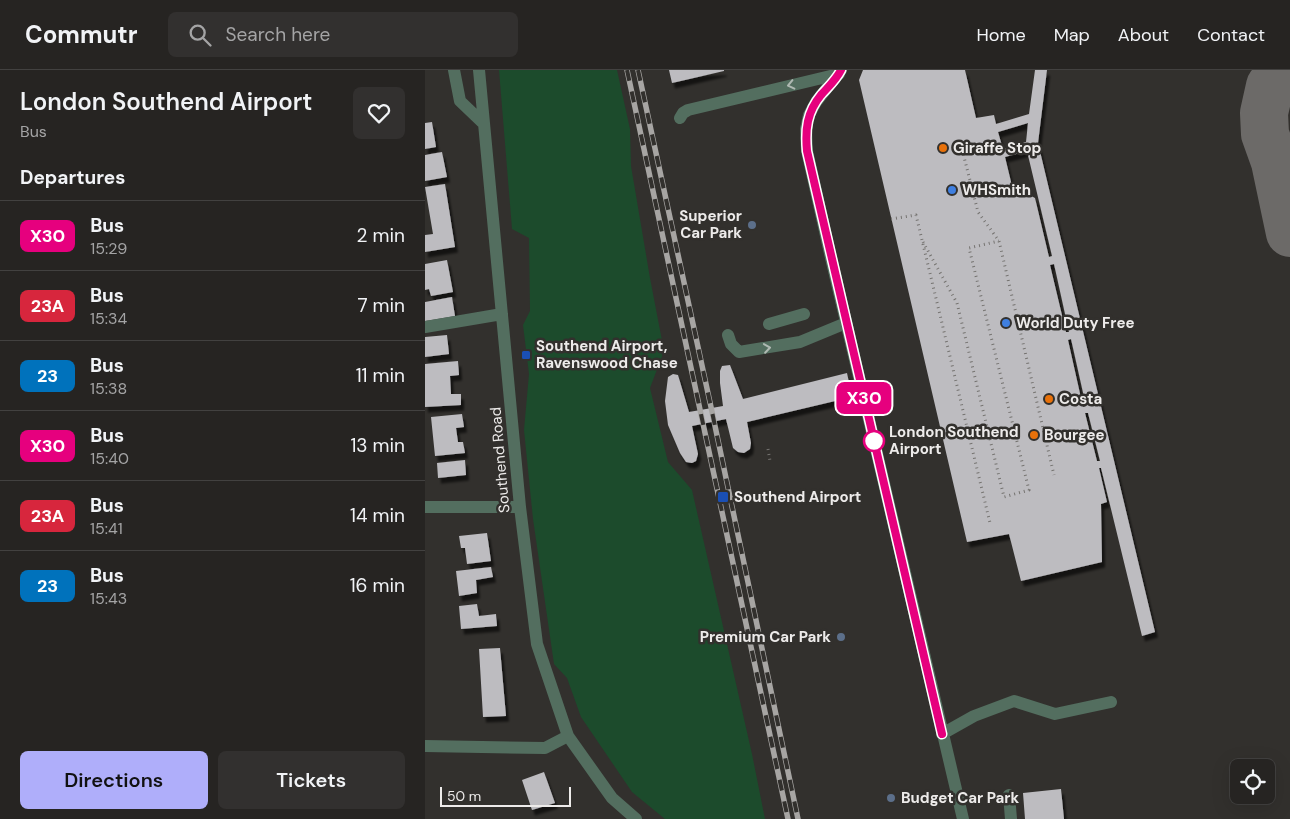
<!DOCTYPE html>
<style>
:root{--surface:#262422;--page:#32302f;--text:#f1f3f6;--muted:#a4a4a5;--line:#424140;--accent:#afaefa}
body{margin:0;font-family:"DM Sans",sans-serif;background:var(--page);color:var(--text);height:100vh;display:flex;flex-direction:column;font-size:19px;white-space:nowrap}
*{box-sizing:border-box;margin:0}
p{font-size:16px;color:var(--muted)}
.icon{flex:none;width:28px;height:28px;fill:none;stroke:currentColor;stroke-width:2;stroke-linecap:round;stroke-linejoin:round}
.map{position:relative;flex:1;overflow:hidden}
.side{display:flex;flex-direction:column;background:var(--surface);width:425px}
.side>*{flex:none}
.badge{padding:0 10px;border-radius:8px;font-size:18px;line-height:32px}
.controls{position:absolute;left:805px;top:689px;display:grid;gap:10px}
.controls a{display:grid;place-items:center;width:45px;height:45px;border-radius:8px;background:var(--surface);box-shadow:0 5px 20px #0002,0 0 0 1px var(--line);font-size:25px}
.scale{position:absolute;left:15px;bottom:12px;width:131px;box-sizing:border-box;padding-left:5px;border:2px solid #edebea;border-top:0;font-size:14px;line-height:18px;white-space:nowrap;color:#edebea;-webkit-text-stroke:4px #32302d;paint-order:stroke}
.map>.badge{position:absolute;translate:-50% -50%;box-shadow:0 0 0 2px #fff}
h2{padding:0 20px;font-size:19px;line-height:45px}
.round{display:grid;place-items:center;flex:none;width:52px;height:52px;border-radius:8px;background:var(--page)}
.head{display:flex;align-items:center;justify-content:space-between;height:85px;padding:0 20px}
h1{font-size:24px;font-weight:600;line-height:38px}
.cta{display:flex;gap:10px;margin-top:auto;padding:10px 20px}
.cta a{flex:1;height:58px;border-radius:8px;background:var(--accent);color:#111;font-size:20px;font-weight:600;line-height:58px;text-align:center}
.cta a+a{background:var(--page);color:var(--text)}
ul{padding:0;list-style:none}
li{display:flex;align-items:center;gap:15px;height:70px;padding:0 20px;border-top:1px solid var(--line)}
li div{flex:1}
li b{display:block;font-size:19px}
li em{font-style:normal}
li .badge{min-width:55px;font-weight:700;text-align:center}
header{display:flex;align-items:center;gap:30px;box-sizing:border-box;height:70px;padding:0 25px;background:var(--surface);border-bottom:1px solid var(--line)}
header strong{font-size:24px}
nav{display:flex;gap:28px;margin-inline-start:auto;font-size:18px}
.search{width:350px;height:45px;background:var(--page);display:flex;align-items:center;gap:12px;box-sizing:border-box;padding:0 18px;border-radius:8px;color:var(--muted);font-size:19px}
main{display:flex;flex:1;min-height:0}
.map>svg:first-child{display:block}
.green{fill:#1c4b2c}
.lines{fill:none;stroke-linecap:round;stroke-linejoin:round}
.taxiway{stroke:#6c6a68;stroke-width:48}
.building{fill:#bdbcc0;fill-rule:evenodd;filter:url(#shadow)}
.path{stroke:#757370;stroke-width:3;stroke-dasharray:1 4;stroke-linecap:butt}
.minor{stroke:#536e5f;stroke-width:12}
.rail-casing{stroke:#a7a5a3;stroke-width:5.5}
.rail{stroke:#32302d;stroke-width:4;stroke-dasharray:11;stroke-linecap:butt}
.oneway{stroke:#afb9b2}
.line-casing{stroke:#fff;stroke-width:11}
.line{stroke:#e6007e;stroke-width:8}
.food-dot{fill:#e8710a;stroke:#32302d;stroke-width:2}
.shop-dot{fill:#3f7fe0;stroke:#32302d;stroke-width:2}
.service-dot{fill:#5c6f8a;stroke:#32302d;stroke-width:2}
.transit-dot{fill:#1a4fb4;stroke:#32302d;stroke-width:2}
.stop-dot{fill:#fff;stroke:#e6007e;stroke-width:2.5}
.labels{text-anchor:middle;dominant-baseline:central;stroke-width:5;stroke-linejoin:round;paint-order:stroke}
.poi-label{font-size:15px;font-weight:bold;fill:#edebea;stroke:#32302d;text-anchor:start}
.stop-label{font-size:15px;font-weight:bold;fill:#edebea;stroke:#32302d;text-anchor:start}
.street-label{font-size:15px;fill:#edebea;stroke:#32302d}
</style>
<header>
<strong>Commutr</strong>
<div class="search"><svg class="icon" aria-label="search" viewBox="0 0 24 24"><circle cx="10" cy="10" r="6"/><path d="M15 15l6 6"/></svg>Search here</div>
<nav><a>Home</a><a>Map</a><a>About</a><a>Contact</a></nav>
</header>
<main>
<section class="side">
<div class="head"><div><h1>London Southend Airport</h1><p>Bus</p></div><a class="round"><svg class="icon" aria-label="heart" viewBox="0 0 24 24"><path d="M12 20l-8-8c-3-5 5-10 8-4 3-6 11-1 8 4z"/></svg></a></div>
<h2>Departures</h2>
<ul>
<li><span class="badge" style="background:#e6007e;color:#fff">X30</span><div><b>Bus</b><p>15:29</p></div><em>2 min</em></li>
<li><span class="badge" style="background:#d7263d;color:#fff">23A</span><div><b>Bus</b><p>15:34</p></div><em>7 min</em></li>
<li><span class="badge" style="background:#0072bc;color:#fff">23</span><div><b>Bus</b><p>15:38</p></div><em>11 min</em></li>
<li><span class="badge" style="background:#e6007e;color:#fff">X30</span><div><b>Bus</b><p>15:40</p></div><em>13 min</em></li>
<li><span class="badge" style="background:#d7263d;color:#fff">23A</span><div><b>Bus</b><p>15:41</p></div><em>14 min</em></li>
<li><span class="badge" style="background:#0072bc;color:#fff">23</span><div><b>Bus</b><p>15:43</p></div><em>16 min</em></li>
</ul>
<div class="cta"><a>Directions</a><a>Tickets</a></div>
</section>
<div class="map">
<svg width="865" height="749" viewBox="0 0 865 749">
<defs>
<filter id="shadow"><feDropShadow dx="3" dy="5.5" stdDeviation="1" flood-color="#0009"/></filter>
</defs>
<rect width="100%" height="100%" fill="#32302d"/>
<path class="green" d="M74,0H192L205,59L206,96L225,208L239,281L225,318L243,392L267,420L327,684L340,749H240L207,722L156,647L142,608L129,594L108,449L99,360L104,304L98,255L105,241L104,168L87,159Z"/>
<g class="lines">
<path class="taxiway" d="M857,0L845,16L839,43L840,64L850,92L865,163"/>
</g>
<path class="building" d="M244,0H299V1L247,13Z
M438,0H540L551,48L569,45L571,54L604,44L610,0H622L613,73L730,562L717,566L676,398H674L682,432L676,434L677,492L596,511L584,464L542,472L434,10ZM603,53L601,72L578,79L573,62ZM602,81L627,186L624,187L610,128L587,116L580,87ZM629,194L644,262H641L625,195ZM646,269L661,336L658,337L643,270ZM660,343H663L675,391H672Z
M7,52L11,77L0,79V53Z
M17,82L22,107L0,111V85Z
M20,114L30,177L0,182V165L8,164L0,117Z
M22,190L28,222L6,226L4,219L0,220V194Z
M27,227L30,246L0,251V232Z
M22,265L24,284L0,287V267Z
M33,291L34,305L25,306L26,324H36V335L0,337V294Z
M305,295L318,329L422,303L427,327L322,352L326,373L325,379L319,383L313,382L308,378L301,349L267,356L273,384L271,391L267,393L261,392L255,383L243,355L240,331L243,307L248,304L253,305L264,342L298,336L295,313V301L297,296Z
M37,344L39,357L31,358L33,372H38L40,383L10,386L6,347Z
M40,390L41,405L13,408L12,393Z
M62,463L66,491L42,494L40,478H36L34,466Z
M66,497L68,507L51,510L52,523L34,526L31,501Z
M52,534L54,546L71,544L72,556L36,559L34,536Z
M75,578L81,646L58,647L54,579Z
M119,702L130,733L107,740L97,710Z
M636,719L639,749H600L598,723Z"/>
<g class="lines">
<path class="path" d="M536,75L553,142L574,171L629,405
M466,149L491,145L565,453
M498,172L532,233L579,427L604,420L544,178L574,171
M343,379L345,391"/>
<path class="minor" d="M29,0L35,31L59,54
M54,0L95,437L112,574L143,666L187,728L211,749
M416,0L391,32L384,45L381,59L382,81L406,188L538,749
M255,48L258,43L263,40L414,4
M344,254L379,244
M0,257L77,244
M303,265L306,274L314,282L375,272L421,253
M0,437H95
M517,664L549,646L589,631L630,644L686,632
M0,676L120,678L143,666
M584,725L586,749"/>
<defs>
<path id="rail" d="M202,0L363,749
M213,0L286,337L373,749"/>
</defs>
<use href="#rail" class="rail-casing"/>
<use href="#rail" class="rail"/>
</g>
<defs><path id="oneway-chevron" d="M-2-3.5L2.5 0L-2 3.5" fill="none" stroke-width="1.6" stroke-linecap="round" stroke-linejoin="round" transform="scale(1.25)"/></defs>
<g class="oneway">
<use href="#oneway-chevron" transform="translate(366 15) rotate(167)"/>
<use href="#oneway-chevron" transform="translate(342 278) rotate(-8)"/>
</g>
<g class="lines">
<defs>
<path id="line" d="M416,0C411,10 403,17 396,25C382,42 380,59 382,81L517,664"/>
</defs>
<use href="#line" class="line-casing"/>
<use href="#line" class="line"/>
</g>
<g class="food-dot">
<circle cx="518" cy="78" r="5"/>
<circle cx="624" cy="329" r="5"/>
<circle cx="609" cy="365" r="5"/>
</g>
<g class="shop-dot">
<circle cx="527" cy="120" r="5"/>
<circle cx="581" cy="253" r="5"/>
</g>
<g class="service-dot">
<circle cx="327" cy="155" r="5"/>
<circle cx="416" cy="567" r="5"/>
<circle cx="466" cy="728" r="5"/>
</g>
<g class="transit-dot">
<rect x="96" y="280" width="10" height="10" rx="2.5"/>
<rect x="292" y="421" width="12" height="12" rx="2.5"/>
</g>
<circle class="stop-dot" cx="449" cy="371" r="10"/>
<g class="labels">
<g class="poi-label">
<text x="528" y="78">Giraffe Stop</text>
<text x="537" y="120">WHSmith</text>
<text x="317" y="146" text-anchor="end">Superior<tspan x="317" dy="17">Car Park</tspan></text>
<text x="591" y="253">World Duty Free</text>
<text x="111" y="276">Southend Airport,<tspan x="111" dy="17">Ravenswood Chase</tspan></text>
<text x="634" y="329">Costa</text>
<text x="619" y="365">Bourgee</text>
<text x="309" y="427">Southend Airport</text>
<text x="406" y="567" text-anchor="end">Premium Car Park</text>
<text x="476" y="728">Budget Car Park</text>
</g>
<g class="stop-label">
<text x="464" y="362">London Southend<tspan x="464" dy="17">Airport</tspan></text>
</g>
<g class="street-label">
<text transform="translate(75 390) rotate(-95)">Southend Road</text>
</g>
</g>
</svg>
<div class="controls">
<a><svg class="icon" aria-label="locate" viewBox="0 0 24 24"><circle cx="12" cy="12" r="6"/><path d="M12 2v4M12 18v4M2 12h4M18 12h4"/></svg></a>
</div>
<div class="scale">50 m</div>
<b class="badge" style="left:439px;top:328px;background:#e6007e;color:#fff">X30</b>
</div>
</main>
